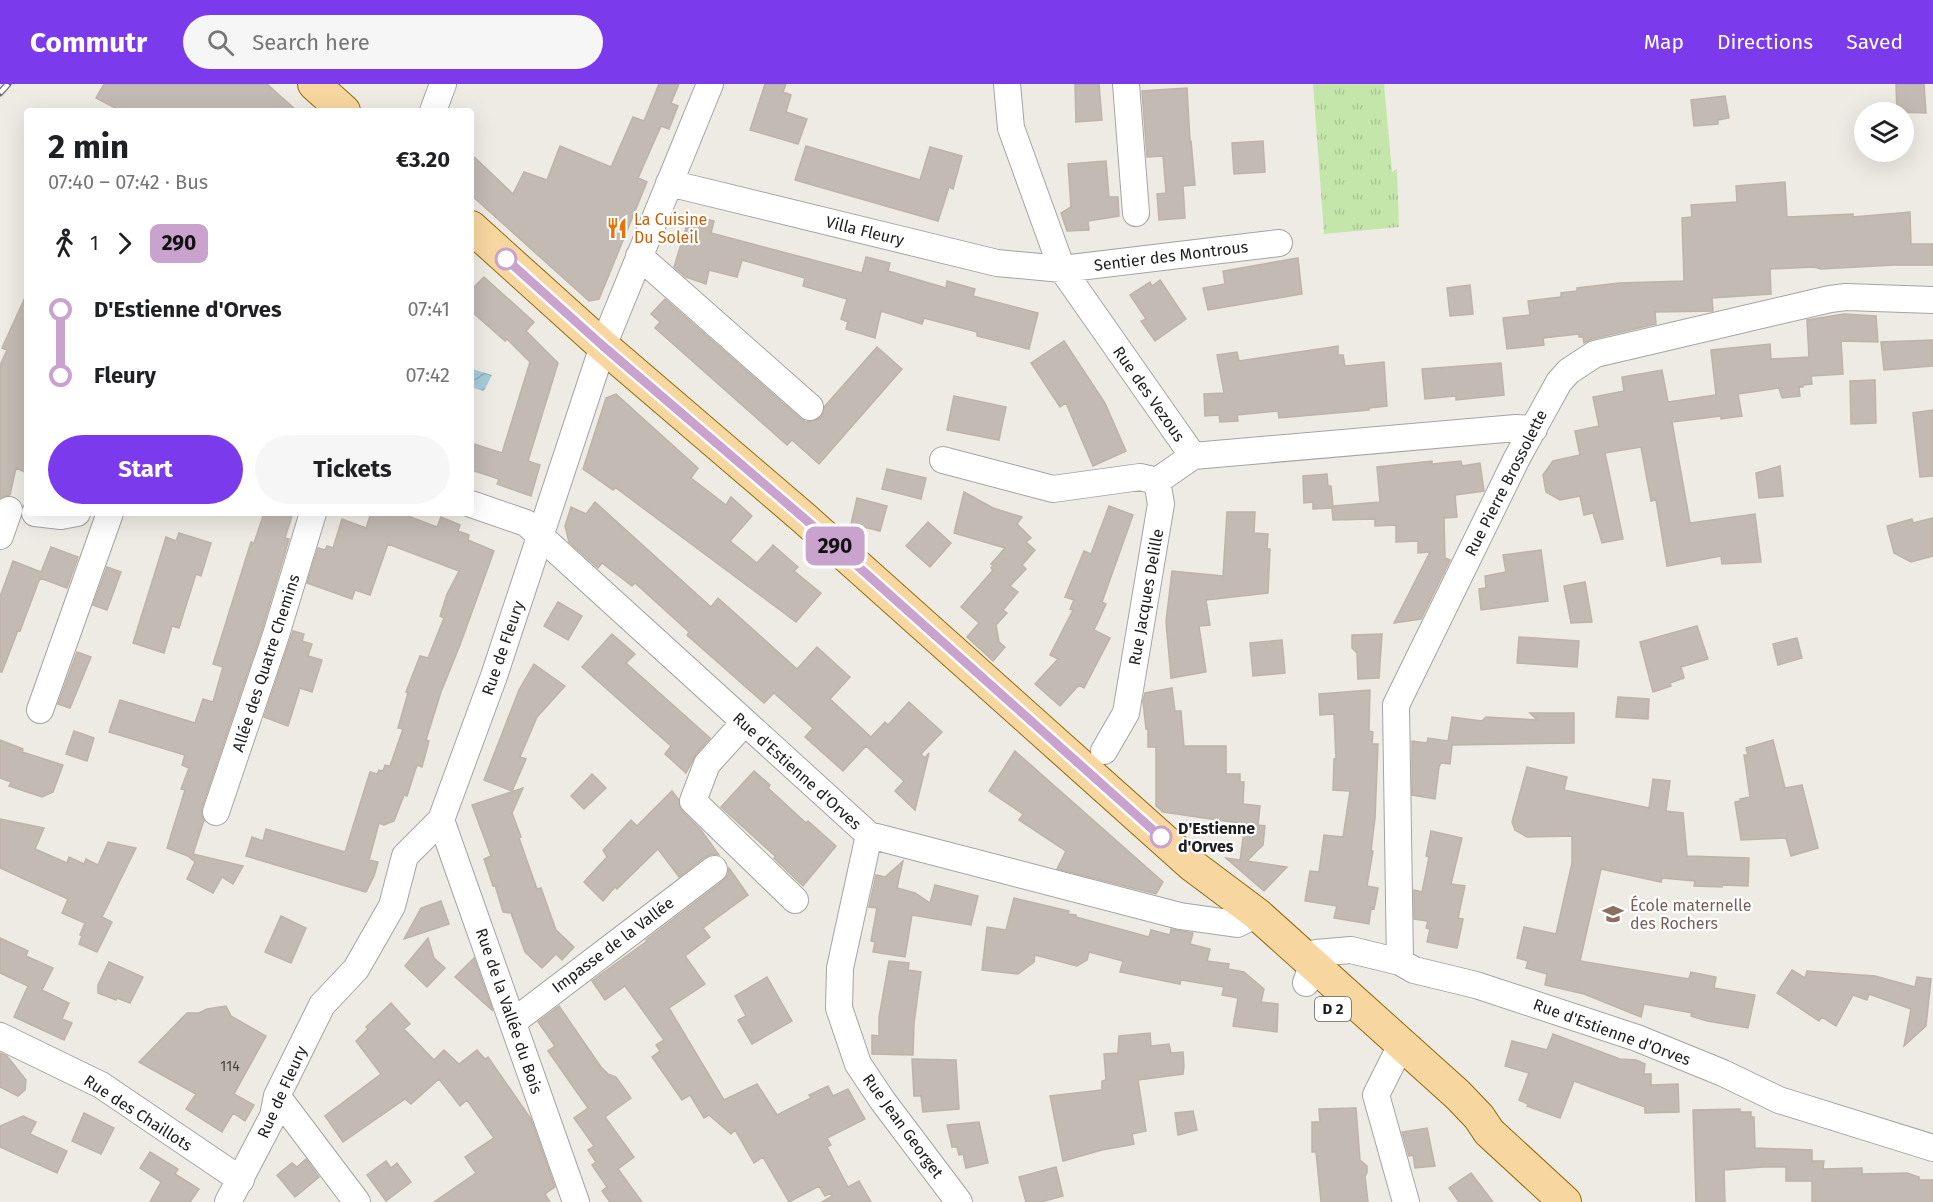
<!DOCTYPE html>
<meta charset="utf-8">
<style>
:root{--surface:#fff;--page:#f6f6f6;--text:#202124;--muted:#757577;--accent:#7c3aed}
body{margin:0;font-family:"Fira Sans",sans-serif;background:var(--page);color:var(--text);height:100vh;display:flex;flex-direction:column;font-size:22px;white-space:nowrap}
*{box-sizing:border-box;margin:0}
p{font-size:20px;color:var(--muted)}
.icon{flex:none;width:33px;height:33px;fill:none;stroke:currentColor;stroke-width:2;stroke-linecap:round;stroke-linejoin:round}
.map{position:relative;flex:1;overflow:hidden}
.panel{position:absolute;left:24px;top:24px;width:450px;height:408px;display:flex;flex-direction:column;background:var(--surface);border-radius:6px;box-shadow:0 6px 24px #0002}
.panel>*{flex:none}
.badge{padding:0 12px;border-radius:9px;font-size:21px;line-height:39px}
.fabs{position:absolute;left:1854px;top:18px;display:grid;gap:12px}
.fabs a{display:grid;place-items:center;width:60px;height:60px;border-radius:50%;background:var(--surface);box-shadow:0 6px 24px #0002;font-size:30px}
.map>.badge{position:absolute;translate:-50% -50%;box-shadow:0 0 0 3px #fff}
.legs{display:flex;align-items:center;gap:9px;height:66px;padding:0 24px;font-size:20px}
.legs p{margin-inline-start:auto}
.summary{display:flex;align-items:center;justify-content:space-between;height:102px;padding:0 24px}
h1{font-size:33px;font-weight:700;line-height:45px}
.cta{display:flex;gap:12px;margin-top:auto;padding:12px 24px}
.cta a{flex:1;height:69px;border-radius:36px;background:var(--accent);color:#fff;font-size:24px;font-weight:700;line-height:69px;text-align:center}
.cta a+a{background:var(--page);color:var(--text)}
ul{padding:0 24px;list-style:none}
li{display:flex;align-items:center;gap:21px;height:66px;font-size:22px}
li i{display:grid;place-items:center;width:9px;height:100%;margin:0 8px;background:currentColor}
li i::after{content:'';width:15px;height:15px;margin:-8px;border:4px solid;border-radius:50%;background:var(--surface)}
li p{margin-inline-start:auto}
li:first-child i{background:linear-gradient(#0000 50%,currentColor 0)}
li:last-child i{background:linear-gradient(currentColor 50%,#0000 0)}
header{display:flex;align-items:center;gap:36px;box-sizing:border-box;height:84px;padding:0 30px;background:var(--accent);color:#fff}
header strong{font-size:28px}
nav{display:flex;gap:33px;margin-inline-start:auto;font-size:21px}
.search{width:420px;height:54px;background:var(--page);display:flex;align-items:center;gap:15px;box-sizing:border-box;padding:0 21px;border-radius:33px;color:var(--muted);font-size:22px}
.map>svg:first-child{display:block}
.grass{fill:url(#grass-tufts)}
.water{fill:url(#water-waves)}
.building{fill:#c2bab3;stroke:#bfb3a7;stroke-width:1.5}
.lines{fill:none;stroke-linecap:round;stroke-linejoin:round}
.minor-casing{stroke:#a4a4a4;stroke-width:28}
.major-casing{stroke:#906a06;stroke-width:34}
.minor{stroke:#fff;stroke-width:26}
.major{stroke:#f8d69f;stroke-width:32}
.rail-casing{stroke:#6b6b6b;stroke-width:7}
.rail{stroke:#fff;stroke-width:4.5;stroke-dasharray:14;stroke-linecap:butt}
.line-1-casing{stroke:#fff;stroke-width:14}
.line-1{stroke:#c9a3cd;stroke-width:9}
.stop-1-dot{fill:#fff;stroke:#c9a3cd;stroke-width:3}
.labels{text-anchor:middle;dominant-baseline:central;stroke-width:4.5;stroke-linejoin:round;paint-order:stroke}
.number-label{font-size:14px;fill:#464442}
.shield{fill:#fff;stroke:#616161;stroke-width:1.5}
.shield-label{font-size:15px;font-weight:bold;fill:#1d1d1d}
.food-label{font-size:16px;fill:#c56008;stroke:#fff;text-anchor:start}
.street-label{font-size:16px;fill:#1d1d1d;stroke:#fff}
.stop-label{font-size:16px;font-weight:bold;fill:#1d1d1d;stroke:#fff;text-anchor:start}
.education-label{font-size:16px;fill:#785e54;stroke:#fff;text-anchor:start}
</style>
<header>
<strong>Commutr</strong>
<div class="search"><svg class="icon" aria-label="search" viewBox="0 0 24 24"><circle cx="10" cy="10" r="6"/><path d="M15 15l6 6"/></svg>Search here</div>
<nav><a>Map</a><a>Directions</a><a>Saved</a></nav>
</header>
<div class="map">
<svg width="1933" height="1118" viewBox="0 0 1933 1118">
<defs>
<pattern id="grass-tufts" width="24" height="20" patternUnits="userSpaceOnUse" patternTransform="scale(1.5)"><rect width="24" height="20" fill="#c5e6ab"/><path d="M3 7l-1-3M5 7V3M7 7l1-3M15 17l-1-3M17 17v-4M19 17l1-3" fill="none" stroke="#a9c593"/></pattern>
<pattern id="water-waves" width="16" height="10" patternUnits="userSpaceOnUse" patternTransform="scale(1.5)"><rect width="16" height="10" fill="#a6ccda"/><path d="M0 5q4-4 8 0t8 0" fill="none" stroke="#8eafbb"/></pattern>
</defs>
<rect width="100%" height="100%" fill="#eeebe4"/>
<path class="grass" d="M1313,0H1384L1392,88L1397,85L1399,143L1324,150Z"/>
<path class="water" d="M472,285L492,291L485,305L483,307L471,303Z"/>
<path class="building" d="M104,0H267L297,27H121L96,14Z
M659,0H679L671,19L678,22L669,45L661,42L638,94L647,98L599,215L589,217L471,111V70L513,110L524,88L547,96L560,62L611,83L633,33L644,37Z
M765,0H786L783,8L791,11L786,28L807,35L798,60L750,46Z
M1075,0H1099L1102,36L1076,38Z
M1896,0H1924L1926,29L1897,28Z
M1187,4L1190,57H1191L1195,101L1183,102L1185,134L1159,136L1157,110L1166,109L1163,72L1147,73L1142,7Z
M1725,12L1729,34L1718,36V40L1694,42L1691,16Z
M1263,57L1265,88L1234,90L1232,59Z
M806,62L920,96L930,63L962,72L953,105L949,103L938,137L795,96Z
M1106,77L1109,113H1118L1119,132L1088,137L1089,146L1067,147L1061,129L1071,123L1068,80Z
M1785,98L1787,133L1853,130V133L1910,128L1911,160H1933V181H1894L1821,185L1814,183L1770,185L1771,210L1712,214L1713,227L1655,228L1656,240L1592,255L1584,259L1583,253H1579V250L1543,254L1544,261L1507,265L1503,234L1530,231L1528,217L1561,213V209L1577,207V204L1619,199L1684,197L1682,134L1692,133L1691,121L1737,118L1736,102Z
M690,131L714,137L711,149L862,189L866,173L890,179L888,187L946,204L947,197L975,205L973,212L1038,229L1029,265L977,252V248L924,234L922,240L881,227L875,254L846,245L848,238L841,235L847,215L803,202L805,194L742,176L737,193L709,186L706,200L686,193L674,183Z
M1298,174L1302,210L1208,226L1203,204L1225,200L1223,187Z
M484,193L534,238L526,247L558,279L528,377L540,381L531,412L497,400L499,395L471,386V359L502,369L530,278L507,255L505,257L471,227V206Z
M1160,196L1186,235L1155,257L1141,237L1146,235L1130,211L1150,198L1152,202Z
M1470,201L1473,230L1450,232L1447,204Z
M27,209V389L16,384L10,411L0,414V281L7,266L2,264Z
M665,215L800,334L806,338L814,337L821,333L825,322L877,263L902,285L819,380L792,356L787,361L655,244L660,238L651,230Z
M1844,230L1876,232L1878,258L1841,257L1843,290L1811,292L1812,300L1803,301V303H1799L1800,312L1782,314L1779,304L1738,310L1742,332L1721,335V332L1672,338L1690,439L1755,430L1761,478L1722,480L1721,472L1667,482L1656,416L1651,417L1641,363L1605,369L1623,455L1602,459L1593,429L1584,431L1580,412L1560,416L1546,408L1543,391L1553,377L1580,371L1575,347L1599,342L1593,313L1624,307L1622,293L1662,286L1668,318L1716,311L1711,266L1770,260L1771,275L1809,273L1807,236Z
M1933,256V282L1884,286L1881,258Z
M1064,257L1105,319L1126,367L1093,382L1066,319L1060,323L1031,279Z
M1338,262V271H1343L1345,282L1384,278L1387,322L1369,324V326L1279,334L1278,327L1237,331L1238,337L1220,338L1219,331L1205,332L1204,310L1224,309L1217,271L1237,268L1239,277Z
M1501,279L1504,311L1456,316V312L1425,315L1422,285Z
M1875,296L1876,339L1851,340L1850,297Z
M616,310L698,384L691,394L726,421L731,413L752,432L730,457L757,479L773,461L798,483L794,487L821,509L796,538L616,404L613,406L583,385L606,314Z
M954,312L1006,323L999,356L947,346Z
M1933,326V392L1920,393L1913,329Z
M1432,377V380L1461,377L1462,382L1480,379L1484,407L1455,411L1457,433L1444,434L1445,474L1450,476L1421,535L1394,539L1430,468L1418,469V457L1396,458V441L1375,442V435L1333,436L1332,424L1313,425V418L1304,419L1303,392L1327,390L1328,402H1331L1333,422L1380,418L1377,383Z
M1780,382L1783,412L1759,414L1756,389Z
M887,385L926,394L921,415L882,405Z
M964,408L993,424L1022,433L1017,440L1031,454L1026,458L1035,466L1022,481L1026,485L1010,502L1018,508L1003,526L1007,529L996,541L999,558L1005,563L993,577L967,553L979,539L961,523L993,486L991,484L993,481L991,480L1005,464L954,449Z
M857,414L887,422L880,447L851,440Z
M595,418L711,523L718,514L797,585L817,563L850,593L830,615L871,653L885,638L888,641L909,618L942,648L921,670L925,674L929,669L915,726L895,707L904,697L866,662L843,687L805,653L813,644L774,609L764,619L687,551L689,548L635,499L632,502L602,479L598,484L569,458L565,442L571,423L586,430Z
M1109,422L1133,431L1102,518L1106,520L1094,546L1110,554L1084,604L1079,601L1060,622L1035,600L1058,575L1050,571L1073,526L1070,525L1074,516L1065,513L1084,467L1091,470Z
M1227,428H1255L1254,449L1268,450L1267,465H1270L1268,509L1206,516L1210,541L1199,542L1206,588L1171,594L1166,538L1172,487L1223,492Z
M264,429H293L285,454L289,455L261,549L202,723L201,730L204,736L193,770L243,782L233,800L222,793L213,809L187,795L195,778L188,772L167,764L185,706L181,705L189,684L182,681L185,671L109,648L120,616L195,639L203,615L213,618L223,583L213,580L251,458L254,459Z
M371,429H400L437,443L441,433L460,441L458,447L469,451L468,456L494,467L460,561L441,608L426,656L429,657L422,683L417,681L407,712L404,711L394,737L384,741L379,739L369,776L378,778L374,792L366,808L246,772L252,753L263,757L266,745L345,768L370,688L377,690L379,686L383,687L385,681L390,682L403,645L398,644L408,609L406,608L420,572L428,574L444,534L440,532L447,510L459,487L388,460L370,511L355,506L352,515L307,499L318,464L325,466L327,462L333,464L342,435L366,444Z
M1933,434V472L1911,478L1894,469L1887,442L1912,435L1913,439Z
M928,438L951,459L930,483L906,462Z
M179,449L211,459L201,492L196,490L179,544L172,542L164,569L133,559L166,453L176,457Z
M51,463L78,473L67,504L40,494L20,547L18,546L2,588H0V513L13,477L41,488Z
M1541,466L1548,517L1481,526L1479,505L1486,504L1485,492L1506,488L1503,471Z
M107,483L121,488L107,526L93,521Z
M1585,498L1592,538L1571,539L1564,502Z
M558,518L582,532L568,556L544,542Z
M1697,542L1708,575L1681,583L1684,594L1670,599L1671,602L1653,608L1640,558Z
M293,547L304,550L302,557L312,560L308,572L322,576L312,608L300,604L288,642L264,633Z
M612,550L635,570L626,579L710,654L696,670L686,689L665,670L671,662L582,583Z
M1382,550L1379,594L1358,595L1357,569L1352,564V551Z
M1519,553L1579,557L1577,583L1517,579Z
M1797,554L1802,574L1778,581L1773,560Z
M1282,556L1285,589L1253,592L1250,559Z
M77,568L91,573L70,624L58,620Z
M534,580L565,602L537,633L520,673L526,675L512,707L484,696L519,606Z
M1172,604L1175,627H1181L1184,662H1226V690H1240V698H1244L1243,720L1260,722L1258,741L1265,742L1263,761L1247,777L1287,783L1264,807L1226,774L1240,776L1245,740L1163,728L1156,722V663H1148V645H1146L1143,617L1145,609Z
M1370,606L1369,647L1373,648L1372,660H1378L1375,734L1371,767H1373L1367,802L1378,804L1374,825L1371,824L1369,840L1334,834L1337,822L1305,817L1310,787L1319,788L1324,751L1343,753L1350,707L1333,706L1334,675H1336L1334,630L1320,631L1319,610Z
M1618,613L1649,615L1648,635L1616,633Z
M1530,629H1574V659L1452,661L1450,680L1441,679L1439,683L1435,715L1412,711V657L1427,659L1428,654L1448,657L1452,633L1482,637L1486,633L1537,636Z
M74,647L94,654L87,677L66,670Z
M0,656L23,665L22,668L63,681L53,708L42,713L9,702L11,698L0,694Z
M1773,656L1785,704L1802,701L1818,764L1791,772L1786,754L1741,756L1735,718L1740,717V715L1750,713L1744,671H1748L1746,664Z
M1015,667L1163,798L1156,810L1057,785L1066,767L1019,736L1023,730L989,707Z
M1527,683L1567,693L1564,706L1649,724L1653,695L1670,697L1666,727L1683,729L1687,772L1749,774L1748,802L1723,801L1722,803L1694,802L1695,797L1662,794L1661,798L1601,785L1580,877L1689,895L1691,888L1716,893L1714,904L1755,911L1748,944L1707,937L1691,932L1692,929L1644,920L1641,933L1584,910L1545,901L1547,890L1526,884L1528,877L1517,874L1524,843L1556,850L1572,779V752L1527,753L1515,746L1512,738Z
M754,687L770,701L768,704L806,739L808,737L836,762L803,802L774,774L775,772L721,723Z
M592,690L606,704L584,725L571,712Z
M523,704L512,729L521,753L519,754L537,805L541,804L556,846L574,863L562,876L556,870L542,884L525,868L511,829L503,828L495,801L493,802L484,775L491,772L472,721Z
M672,707L679,716L682,727L701,746L719,771L712,770L705,773L679,793L658,765L617,805L615,803L603,817L584,798L607,773L603,766L631,736L637,742Z
M0,735L44,744L35,765L67,779L69,773L84,780L86,775L98,781L108,758L136,764L102,833L112,838L97,868L79,860L82,852L80,851L85,839L62,829L68,815L0,784Z
M1431,747L1462,754L1451,800L1465,802L1458,834L1463,835L1457,864L1427,858L1430,845L1426,844L1428,837L1414,835V806L1422,808L1429,773L1426,772Z
M903,777L897,804L915,809L930,819L935,801L978,812L971,841L912,831L905,873L873,868L875,858L871,857L877,824L869,823L876,791L885,793Z
M729,784L748,811L703,844L710,853L685,872L705,900L669,924L724,1016L757,1000L777,1031L811,1014L809,1011L828,1002L833,1012L848,1005L865,1035L827,1054L831,1061L827,1063L848,1103L859,1097L871,1118H822L832,1112L831,1109L825,1112L819,1102L789,1118L763,1073L754,1079L735,1046L731,1050L709,1031L704,1034L690,1011L682,1016L652,973L660,967L656,961L664,956L625,902L605,916L592,897L647,857L646,856L723,797L728,791Z
M1014,814L1069,827L1068,830L1076,831V833L1149,853L1151,846L1170,851L1171,845L1193,849L1190,860L1210,865L1207,877L1229,880L1228,885L1244,888L1264,905L1261,918L1278,920L1277,948L1233,942L1238,914L1222,911L1224,903L1181,896L1180,900L1120,888L1123,877L1089,868L1087,876L1077,882L1035,871L1034,878L1018,890L982,886L987,843L1006,846Z
M441,817L449,840L404,855L421,824Z
M281,832L306,844L291,879L265,868Z
M0,854L28,867L26,872L53,884L42,906L69,919L62,935L72,939L64,956L14,933L28,902L0,889Z
M428,854L434,874L445,884L427,903L405,882Z
M474,874L493,927L455,893Z
M889,877L909,879L908,886L921,888L914,939L913,971L872,970V951L879,952V933Z
M109,878L143,893L130,919L117,914L116,916L98,909V901Z
M1792,886L1805,894L1807,887L1875,892L1915,903L1917,893L1931,895L1926,942L1904,962L1911,925L1869,910L1867,916L1853,911L1836,942L1822,933L1819,937L1777,909Z
M767,893L792,937L752,960L738,936L746,932L735,912Z
M391,919L410,940L404,945L434,976L444,966L459,980L477,966L485,975L488,973L531,1035L555,1103L545,1110L550,1118H434L476,1089L465,1073L494,1054L467,1016L460,1022L439,995L411,1020L405,1015L343,1058L325,1032L381,990L356,957L368,945L366,943Z
M226,922L231,932L266,952L234,1010L254,1021L245,1037L233,1029L222,1048L186,1025L196,1010L139,978L187,929H199L207,925Z
M559,922L601,983L608,990L616,993L631,1014L605,1033L634,1073L618,1085L642,1118H610L602,1107L607,1103L592,1081L596,1078L588,1066L594,1062L574,1034L588,1024L548,967L555,962L538,938Z
M1150,949L1151,962L1169,960L1171,969L1183,968L1184,982L1183,990L1138,996L1146,1047L1132,1050L1134,1060L1130,1061L1102,1066L1063,1077L1050,1012L1102,1006V997L1106,996L1104,970L1118,969L1119,952Z
M1553,950L1620,975L1636,976L1645,980L1644,990H1651V1001L1678,1000L1679,1028L1645,1029V1023L1574,997L1560,1034L1527,1022L1528,1020L1519,1016L1529,989L1505,982L1512,957L1547,966Z
M0,969L7,972L26,996L25,1006L18,1012L0,1003Z
M912,975L956,976L959,1025L923,1028L921,1012H914Z
M1356,1024L1360,1076L1367,1082V1089L1365,1092L1368,1118H1321L1316,1068H1312V1038H1320L1319,1025Z
M1740,1025V1028H1751V1033H1754L1755,1064L1812,1066V1077H1824L1823,1085L1862,1084V1090L1907,1089L1919,1093V1096H1933V1118H1812V1097H1786V1083H1763L1724,1086L1725,1118H1696L1693,1026Z
M1193,1027L1197,1046L1178,1051L1175,1029Z
M84,1029L114,1044L101,1070L72,1057Z
M23,1032L36,1038L30,1050L67,1067L57,1089L0,1063V1042Z
M979,1038L988,1079L966,1084L963,1070L959,1071L957,1063H952L947,1041Z
M1427,1044L1435,1082L1415,1084L1413,1071L1409,1072L1402,1048Z
M150,1068L178,1085L175,1090L199,1105L190,1118H150L161,1098L140,1084Z
M306,1075L319,1093L295,1113L277,1091L292,1079L297,1083Z
M386,1077L391,1084L397,1079L411,1098L386,1117L367,1091Z
M1056,1083L1063,1112L1041,1118H1026L1019,1093Z
M1471,1089L1493,1118H1459L1449,1104Z"/>
<g class="lines">
<defs>
<path id="minor" d="M1007,0L1011,44L1062,185L1193,372L1516,344L1534,345
M1126,0L1136,129
M433,27L443,0
M669,99L997,179L1062,185L1279,159
M639,172L810,323
M943,376L1053,405L1140,393L1157,397
M471,420L526,439L869,751L1180,832L1237,840L1257,830
M35,429L61,432L77,429
M0,452L9,426
M40,626L110,429
M744,639L707,680L693,717L795,816
M1104,667L1126,629L1161,420L1157,397L1193,372
M216,728L275,554L313,429
M441,736L576,1118
M869,751L840,884L839,924L858,980L882,1016L959,1118
M1400,878L1396,621L1517,374L1559,298L1569,287L1595,270L1830,215L1846,213L1933,216
M1306,899L1316,869L1351,866L1400,878L1414,886L1476,901L1637,954L1723,989L1779,1016L1933,1064
M513,938L714,785
M0,952L101,1001L241,1096
M1401,961L1376,1011L1406,1118
M277,1012L357,1118
M228,1118L273,1032L277,1012L322,921L356,885L392,822L405,772L441,736L494,592L603,262L710,0"/>
<path id="major" d="M314,0L344,27
M471,143L603,262L805,435L1193,782L1257,830L1458,1011L1479,1033L1489,1048L1565,1118"/>
</defs>
<use href="#minor" class="minor-casing"/>
<use href="#major" class="major-casing"/>
<use href="#minor" class="minor"/>
<use href="#major" class="major"/>
<defs>
<path id="rail" d="M0,9L8,0"/>
</defs>
<use href="#rail" class="rail-casing"/>
<use href="#rail" class="rail"/>
</g>
<g class="lines">
<defs>
<path id="line-1" d="M506,175L603,262L805,435L1161,753"/>
</defs>
<use href="#line-1" class="line-1-casing"/>
<use href="#line-1" class="line-1"/>
</g>
<defs>
<symbol id="restaurant-bare" viewBox="-9 -9 18 18"><path d="M-5-6h1v4h1v-4h1v4h1v-4h1v5L-1.5 .5V6h-2V.5L-5-1ZM5-6V6H3V1.5H1.5Q1.5-4 5-6Z" fill="#e8710a" stroke="#fff" stroke-width="2.5" paint-order="stroke"/></symbol>
<symbol id="school-bare" viewBox="-9 -9 18 18"><path d="M0-5L7-2L0 1L-7-2ZM-4 1L0 2.5L4 1V4Q0 6-4 4Z" fill="#8d6e63" stroke="#fff" stroke-width="2.5" paint-order="stroke"/></symbol>
</defs>
<g fill-rule="evenodd">
<use href="#restaurant-bare" x="602" y="129" width="30" height="30"/>
<use href="#school-bare" x="1598" y="815" width="30" height="30"/>
</g>
<g class="stop-1-dot">
<circle cx="506" cy="175" r="10"/>
<circle cx="1161" cy="753" r="10"/>
</g>
<g class="labels">
<g class="number-label">
<text x="230" y="982">114</text>
</g>
<rect class="shield" x="1315" y="913" width="36" height="24" rx="4.5"/>
<g class="shield-label">
<text x="1333" y="925">D 2</text>
</g>
<g class="food-label">
<text x="634" y="135">La Cuisine<tspan x="634" dy="18">Du Soleil</tspan></text>
</g>
<g class="street-label">
<text transform="translate(865 147) rotate(14)">Villa Fleury</text>
<text transform="translate(1171 172) rotate(-7)">Sentier des Montrous</text>
<text transform="translate(1149 310) rotate(55)">Rue des Vezous</text>
<text transform="translate(1506 399) rotate(-63)">Rue Pierre Brossolette</text>
<text transform="translate(1146 513) rotate(-80)">Rue Jacques Delille</text>
<text transform="translate(503 564) rotate(-71)">Rue de Fleury</text>
<text transform="translate(266 579) rotate(-72)">Allée des Quatre Chemins</text>
<text transform="translate(797 687) rotate(42)">Rue d'Estienne d'Orves</text>
<text transform="translate(613 861) rotate(-37)">Impasse de la Vallée</text>
<text transform="translate(509 927) rotate(71)">Rue de la Vallée du Bois</text>
<text transform="translate(1612 948) rotate(20)">Rue d'Estienne d'Orves</text>
<text transform="translate(282 1008) rotate(-66)">Rue de Fleury</text>
<text transform="translate(138 1029) rotate(33)">Rue des Chaillots</text>
<text transform="translate(903 1042) rotate(54)">Rue Jean Georget</text>
</g>
<g class="stop-label">
<text x="1178" y="744">D'Estienne<tspan x="1178" dy="18">d'Orves</tspan></text>
</g>
<g class="education-label">
<text x="1630" y="821">École maternelle<tspan x="1630" dy="18">des Rochers</tspan></text>
</g>
</g>
</svg>
<div class="fabs">
<a><svg class="icon" aria-label="layers" viewBox="0 0 24 24"><path d="M12 4l9 5-9 5-9-5zM3 14l9 5 9-5"/></svg></a>
</div>
<b class="badge" style="left:835px;top:462px;background:#c9a3cd;color:#111">290</b>
<section class="panel">
<div class="summary"><div><h1>2 min</h1><p>07:40 – 07:42 · Bus</p></div><b>€3.20</b></div>
<div class="legs"><svg class="icon" aria-label="walk" viewBox="0 0 24 24"><circle cx="13" cy="4" r="2"/><path d="M13 8l-2 6 4 7M11 14l-3 7M7 12l3-4h3l4 4"/></svg>1<svg class="icon" aria-label="forward" viewBox="0 0 24 24"><path d="M9 5l7 7-7 7"/></svg><b class="badge" style="background:#c9a3cd;color:#111">290</b></div>
<ul>
<li><i style="color:#c9a3cd"></i><b>D'Estienne d'Orves</b><p>07:41</p></li>
<li><i style="color:#c9a3cd"></i><b>Fleury</b><p>07:42</p></li>
</ul>
<div class="cta"><a>Start</a><a>Tickets</a></div>
</section>
</div>
